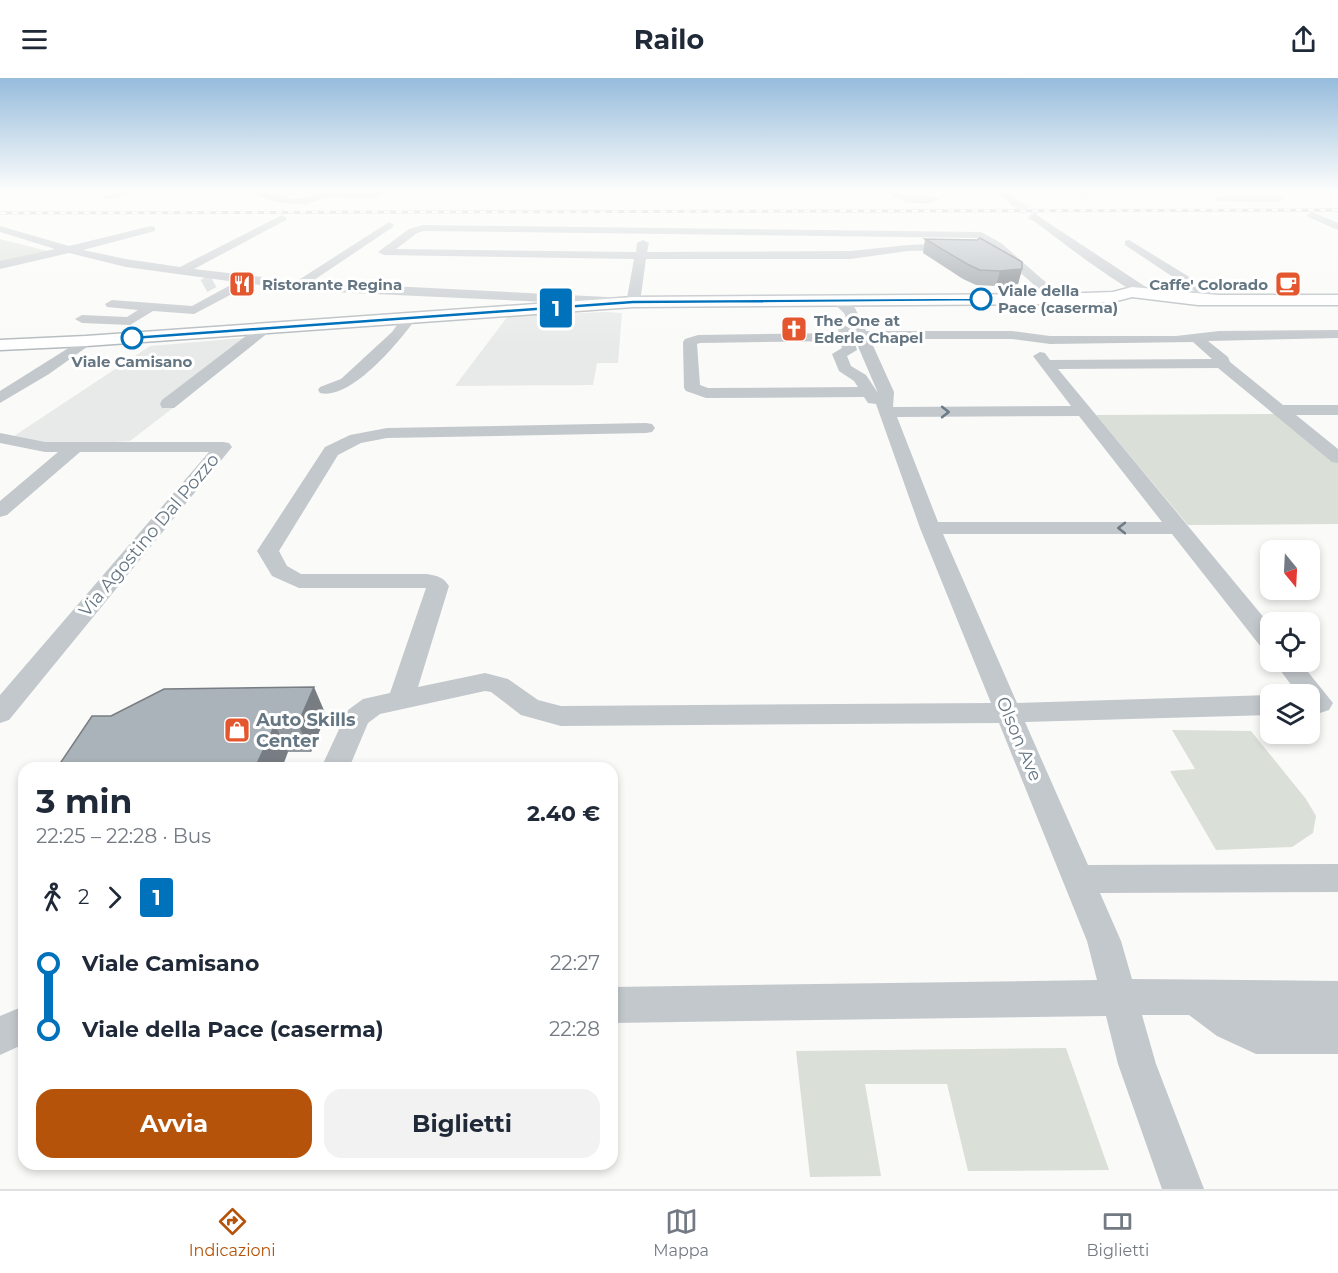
<!DOCTYPE html>
<html lang="it">
<meta charset="utf-8">
<style>
:root{--surface:#fff;--page:#f2f2f3;--text:#1f2937;--muted:#747a83;--line:#e0e1e3;--accent:#b45309}
body{margin:0;font-family:Montserrat,sans-serif;background:var(--page);color:var(--text);height:100vh;display:flex;flex-direction:column;font-size:22px;white-space:nowrap}
*{box-sizing:border-box;margin:0}
p{font-size:20px;color:var(--muted)}
.icon{flex:none;width:33px;height:33px;fill:none;stroke:currentColor;stroke-width:2;stroke-linecap:round;stroke-linejoin:round}
.map{position:relative;flex:1;overflow:hidden}
.side{position:absolute;left:18px;top:684px;width:600px;height:408px;display:flex;flex-direction:column;background:var(--surface);border-radius:18px;box-shadow:0 3px 9px #0003}
.side>*{flex:none}
.badge{padding:0 12px;border-radius:4px;font-size:21px;line-height:39px}
.needle{width:39px;rotate:162deg}
.controls{position:absolute;left:1260px;top:462px;display:grid;gap:12px}
.controls a{display:grid;place-items:center;width:60px;height:60px;border-radius:12px;background:var(--surface);box-shadow:0 3px 9px #0003;font-size:30px}
.map>.badge{position:absolute;translate:-50% -50%;box-shadow:0 0 0 3px #fff}
.legs{display:flex;align-items:center;gap:9px;height:66px;padding:0 18px;font-size:20px}
.legs p{margin-inline-start:auto}
.summary{display:flex;align-items:center;justify-content:space-between;height:102px;padding:0 18px}
h1{font-size:33px;font-weight:700;line-height:45px}
.primary-button{display:flex;gap:12px;margin-top:auto;padding:12px 18px}
.primary-button a{flex:1;height:69px;border-radius:18px;background:var(--accent);color:#fff;font-size:24px;font-weight:700;line-height:69px;text-align:center}
.primary-button a+a{background:var(--page);color:var(--text)}
ul{padding:0 18px;list-style:none}
li{display:flex;align-items:center;gap:21px;height:66px;font-size:22px}
li i{display:grid;place-items:center;width:9px;height:100%;margin:0 8px;background:currentColor}
li i::after{content:'';width:15px;height:15px;margin:-8px;border:4px solid;border-radius:50%;background:var(--surface)}
li p{margin-inline-start:auto}
li:first-child i{background:linear-gradient(#0000 50%,currentColor 0)}
li:last-child i{background:linear-gradient(currentColor 50%,#0000 0)}
header{display:flex;justify-content:space-between;align-items:center;height:78px;padding:0 18px;background:var(--surface);font-size:27px;font-weight:700}
.tab-bar{display:flex;justify-content:space-around;align-items:center;height:84px;border-top:2px solid var(--line);background:var(--surface);font-size:16px;color:var(--muted)}
.tab-bar a{display:grid;justify-items:center;gap:3px}
.tab-bar .active{color:var(--accent)}
.map>svg:first-child{display:block}
.built{fill:#e8e9e9}
.green{fill:#dadfd7}
.lines{fill:none;stroke-linecap:round;stroke-linejoin:round}
.minor-tunnel-far1{stroke:#d5d9db;stroke-width:10;stroke-dasharray:10 5;stroke-linecap:butt}
.minor-tunnel{stroke:#d5d9db;stroke-width:14;stroke-dasharray:14 7;stroke-linecap:butt}
.major-casing{stroke:#b5babe;stroke-width:3}
.minor{fill:#c3c8cc;fill-rule:evenodd}
.major{fill:#fff;fill-rule:evenodd}
.rail-casing{stroke:#a2aab0;stroke-width:3}
.rail{stroke:#fff;stroke-width:2;stroke-dasharray:6;stroke-linecap:butt}
.wall{fill:#929a9f}
.shaded-wall{fill:#777d82}
.building{fill:#aab3b9;stroke:#777d82;stroke-width:1.5}
.oneway{stroke:#6a7a87}
.line-1{fill:#0072bc;stroke:#fff;stroke-width:1.5}
.stop-1-dot{fill:#fff;stroke:#0072bc;stroke-width:3}
.labels{text-anchor:middle;dominant-baseline:central;stroke-width:6;stroke-linejoin:round;paint-order:stroke}
.far-poi-label{font-size:15px;font-weight:bold;fill:#657683;stroke:#fff;text-anchor:start}
.far-stop-label{font-size:15px;font-weight:bold;fill:#657683;stroke:#fff;text-anchor:start}
.street-label{font-size:18px;fill:#657683;stroke:#fff}
.poi-label{font-size:18px;font-weight:bold;fill:#657683;stroke:#fff;text-anchor:start}
</style>
<header><svg class="icon" aria-label="menu" viewBox="0 0 24 24"><path d="M4 6h16M4 12h16M4 18h16"/></svg>Railo<svg class="icon" aria-label="share" viewBox="0 0 24 24"><path d="M12 15V3M7 8l5-5 5 5M5 13v7h14v-7"/></svg></header>
<div class="map">
<svg width="1338" height="1111" viewBox="0 0 1338 1111">
<rect width="100%" height="100%" fill="#fafaf8"/>
<path class="built" d="M606,234L622,235L618,285H597L593,307L455,308L508,238Z
M254,259L190,317L130,363L66,367L11,360L150,268Z"/>
<path class="green" d="M0,161L47,173L44,176L0,184Z
M1282,336L1338,383V446L1188,447L1096,337Z
M1172,652L1251,653L1306,721L1316,738L1313,755L1292,769L1216,772L1170,693L1195,691Z
M1066,970L1109,1092L968,1093L947,1006H865L881,1098L810,1099L796,973Z"/>
<g class="lines">
<path class="minor-tunnel-far1" d="M1018,127L1035,139"/>
<path class="minor-tunnel" d="M204,208L213,203"/>
<defs>
<path id="major" d="M1132,209L1217,217H1338V227H1198L1132,219L1113,224L1058,226L633,229L86,268L0,272V262L86,258L633,219L1058,216L1113,214Z"/>
</defs>
<use href="#major" class="major-casing"/>
<path class="minor" d="M125,112H143L108,122L103,119Z
M247,112H262L293,121L309,119L326,112L374,115L378,112H389C373,128 350,117 330,119C320,120 312,126 302,126C286,128 260,121 247,112Z
M886,112C897,112 900,117 910,118C920,119 931,116 939,121C925,130 897,125 886,112Z
M996,112H1007L1023,127L1014,129Z
M1074,112H1084L1086,115L1081,118Z
M1220,118H1278L1283,121L1278,124L1217,123L1215,121Z
M1312,134L1338,145V152L1308,139L1307,137Z
M1035,136L1152,213L1153,216L1152,219C1135,223 1050,154 1031,141L1030,139Z
M282,137L287,140L286,142L194,191L297,203L389,144L394,147L393,149L311,204L627,220L634,181L384,177L378,174L409,151L423,147L981,154L1001,165L1065,221L1063,224H1053L994,171L908,173L850,181H646L640,224L633,228L331,214L251,206L194,236L153,233L130,247L82,245L75,241L82,237L127,239L138,232L107,229L105,226L112,222L192,228L236,204L126,189L69,175L0,191V183L55,171L0,154V148L69,168L151,148L155,149V153L83,172L126,181L180,189ZM424,153L979,160L984,164L908,167L850,173L647,174L649,165L643,162L637,165L636,174L396,171L417,155Z
M1129,162L1222,219L1224,222L1217,226L1212,225L1125,167V163Z
M837,218L855,230L866,253H1012L1050,258H1176L1219,253L1338,252V260L1208,263L1228,279L1230,284L1283,327H1338V337H1296L1338,371V385L1332,384L1218,290L1058,291L1270,547V571L1261,569L1172,456H943L1017,625L1270,617V637L1025,644L1088,787L1338,786V814L1100,815L1121,863L1132,901L1338,903V976H1256L1217,958L1189,937H1142L1156,986L1204,1111H1162L1118,986L1106,938L612,945V909L1097,902L1087,863L999,645L561,648L521,637L491,614L485,613L380,636L368,645L349,690H321L348,632L363,621L390,615L426,510H299L272,498L257,473L325,369L350,357L387,350L646,345L652,346L655,350L652,354L646,355L387,360L361,365L338,377L279,473L287,488L301,496H427C438,498 443,499 449,508L418,609L485,595L508,601L538,622L561,628L991,625L920,450L876,326L868,325L864,319L706,320L686,313L684,310L683,264L685,261L698,257L838,255L839,248L844,247L851,251L844,235L830,222ZM851,252L878,315L866,297L851,288L847,278L857,272ZM870,261H1012L1050,266L1193,264L1212,281L1050,282L1045,275L1040,274L1033,278L1071,328L893,329L894,314ZM840,263L842,270L832,276L839,293L854,303L858,309L708,310L700,307L697,266L700,265ZM1079,338L1162,444H938L897,339Z
M410,235L417,239C401,262 351,323 320,315L318,312L320,309L341,301L392,254L405,236Z
M264,247L269,248L271,251L269,254L174,330H162L160,326L162,322L259,248Z
M86,259L93,263L91,266L49,296L0,325V313Z
M0,355L45,364H223L229,365L232,369L9,642L0,645V617L209,374H80L7,437L0,439V423L58,374H45L0,365Z
M1274,584H1300L1333,625L1329,632L1320,635L1311,632L1310,616H1298Z
M24,928V966L0,977V938Z"/>
<use href="#major" class="major"/>
<defs>
<path id="rail" d="M0,135L1338,132"/>
</defs>
<use href="#rail" class="rail-casing"/>
<use href="#rail" class="rail"/>
</g>
<path class="wall" d="M925,161L977,162L1022,191L1018,206L996,208L976,207L963,201L923,175Z
M326,637L311,674H288L57,690Z"/>
<path class="shaded-wall" d="M1022,191L1018,206L996,208L1000,193Z
M314,609L326,637L311,674L298,646Z
M275,647L288,674L282,690H255Z"/>
<path class="building" d="M980,160L1022,184V191L1000,193L980,192L967,186L925,161L977,162Z
M314,609L298,646L275,647L255,690H57L92,638H111L164,611Z"/>
<defs><path id="oneway-chevron" d="M-2-3.5L2.5 0L-2 3.5" fill="none" stroke-width="1.6" stroke-linecap="round" stroke-linejoin="round" transform="scale(1.5)"/></defs>
<g class="oneway">
<use href="#oneway-chevron" transform="translate(945 334)"/>
<use href="#oneway-chevron" transform="translate(1122 450) rotate(180)"/>
</g>
<linearGradient id="sky" x2="0" y2="1"><stop stop-color="#96bcdc"/><stop offset="0.42" stop-color="#fdfdfc"/><stop offset="1" stop-color="#fdfdfc" stop-opacity="0"/></linearGradient>
<rect width="1338" height="268" fill="url(#sky)"/>
<path class="line-1" d="M981,220L983,223L633,226L132,262L129,260L132,258L633,222Z"/>
<defs>
<symbol id="restaurant-square" viewBox="-11 -11 22 22"><rect x="-9" y="-9" width="18" height="18" rx="4" fill="#e4572e" stroke="#fff"/><path d="M-5-6h1v4h1v-4h1v4h1v-4h1v5L-1.5 .5V6h-2V.5L-5-1ZM5-6V6H3V1.5H1.5Q1.5-4 5-6Z" fill="#fff"/></symbol>
<symbol id="cafe-square" viewBox="-11 -11 22 22"><rect x="-9" y="-9" width="18" height="18" rx="4" fill="#e4572e" stroke="#fff"/><path d="M-5.5-4.5H6V0H3Q3 3.5 0 3.5H-2.5Q-5.5 3.5-5.5 0ZM3-3.2v2h1.7v-2ZM-6 4.5H4V6H-6Z" fill="#fff"/></symbol>
<symbol id="church-square" viewBox="-11 -11 22 22"><rect x="-9" y="-9" width="18" height="18" rx="4" fill="#e4572e" stroke="#fff"/><path d="M-1.2-6h2.4v3.5h3.3v2.4h-3.3V6h-2.4V-.1h-3.3v-2.4h3.3Z" fill="#fff"/></symbol>
<symbol id="shop-square" viewBox="-11 -11 22 22"><rect x="-9" y="-9" width="18" height="18" rx="4" fill="#e4572e" stroke="#fff"/><path d="M-5-2.5h2.3a2.7 3.5 0 0 1 5.4 0H5L5.5 6h-11ZM-1.5-2.5h3a1.5 2.3 0 0 0-3 0Z" fill="#fff"/></symbol>
</defs>
<g fill-rule="evenodd">
<use href="#restaurant-square" x="227" y="191" width="30" height="30"/>
<use href="#cafe-square" x="1273" y="191" width="30" height="30"/>
<use href="#church-square" x="779" y="236" width="30" height="30"/>
<use href="#shop-square" x="222" y="637" width="30" height="30"/>
</g>
<g class="stop-1-dot">
<circle cx="981" cy="221" r="10"/>
<circle cx="132" cy="260" r="10"/>
</g>
<g class="labels">
<g class="far-poi-label">
<text x="262" y="206">Ristorante Regina</text>
<text x="1268" y="206" text-anchor="end">Caffe' Colorado</text>
<text x="814" y="242">The One at<tspan x="814" dy="17">Ederle Chapel</tspan></text>
</g>
<g class="far-stop-label">
<text x="998" y="212">Viale della<tspan x="998" dy="17">Pace (caserma)</tspan></text>
<text x="132" y="283" text-anchor="middle">Viale Camisano</text>
</g>
<g class="street-label">
<text transform="translate(149 457) rotate(-50)">Via Agostino Dal Pozzo</text>
<text transform="translate(1019 661) rotate(67)">Olson Ave</text>
</g>
<g class="poi-label">
<text x="256" y="642">Auto Skills<tspan x="256" dy="21">Center</tspan></text>
</g>
</g>
</svg>
<div class="controls">
<a><svg class="needle" viewBox="-14 -14 28 28"><path d="M0-13l5 13h-10z" fill="#e53935"/><path d="M0 13l5-13h-10z" fill="#747a83"/></svg></a>
<a><svg class="icon" aria-label="locate" viewBox="0 0 24 24"><circle cx="12" cy="12" r="6"/><path d="M12 2v4M12 18v4M2 12h4M18 12h4"/></svg></a>
<a><svg class="icon" aria-label="layers" viewBox="0 0 24 24"><path d="M12 4l9 5-9 5-9-5zM3 14l9 5 9-5"/></svg></a>
</div>
<b class="badge" style="left:556px;top:230px;background:#0072bc;color:#fff">1</b>
<section class="side">
<div class="summary"><div><h1>3 min</h1><p>22:25 – 22:28 · Bus</p></div><b>2.40 €</b></div>
<div class="legs"><svg class="icon" aria-label="walk" viewBox="0 0 24 24"><circle cx="13" cy="4" r="2"/><path d="M13 8l-2 6 4 7M11 14l-3 7M7 12l3-4h3l4 4"/></svg>2<svg class="icon" aria-label="forward" viewBox="0 0 24 24"><path d="M9 5l7 7-7 7"/></svg><b class="badge" style="background:#0072bc;color:#fff">1</b></div>
<ul>
<li><i style="color:#0072bc"></i><b>Viale Camisano</b><p>22:27</p></li>
<li><i style="color:#0072bc"></i><b>Viale della Pace (caserma)</b><p>22:28</p></li>
</ul>
<div class="primary-button"><a>Avvia</a><a>Biglietti</a></div>
</section>
</div>
<nav class="tab-bar">
<a class="active"><svg class="icon" aria-label="directions" viewBox="0 0 24 24"><path d="M12 3l9 9-9 9-9-9zM9 14v-3h6M13 9l2 2-2 2"/></svg>Indicazioni</a>
<a><svg class="icon" aria-label="map" viewBox="0 0 24 24"><path d="M3 6l6-2 6 2 6-2v14l-6 2-6-2-6 2zM9 4v14M15 6v14"/></svg>Mappa</a>
<a><svg class="icon" aria-label="tickets" viewBox="0 0 24 24"><path d="M3 7h18v10H3zM15 7v10"/></svg>Biglietti</a>
</nav>
